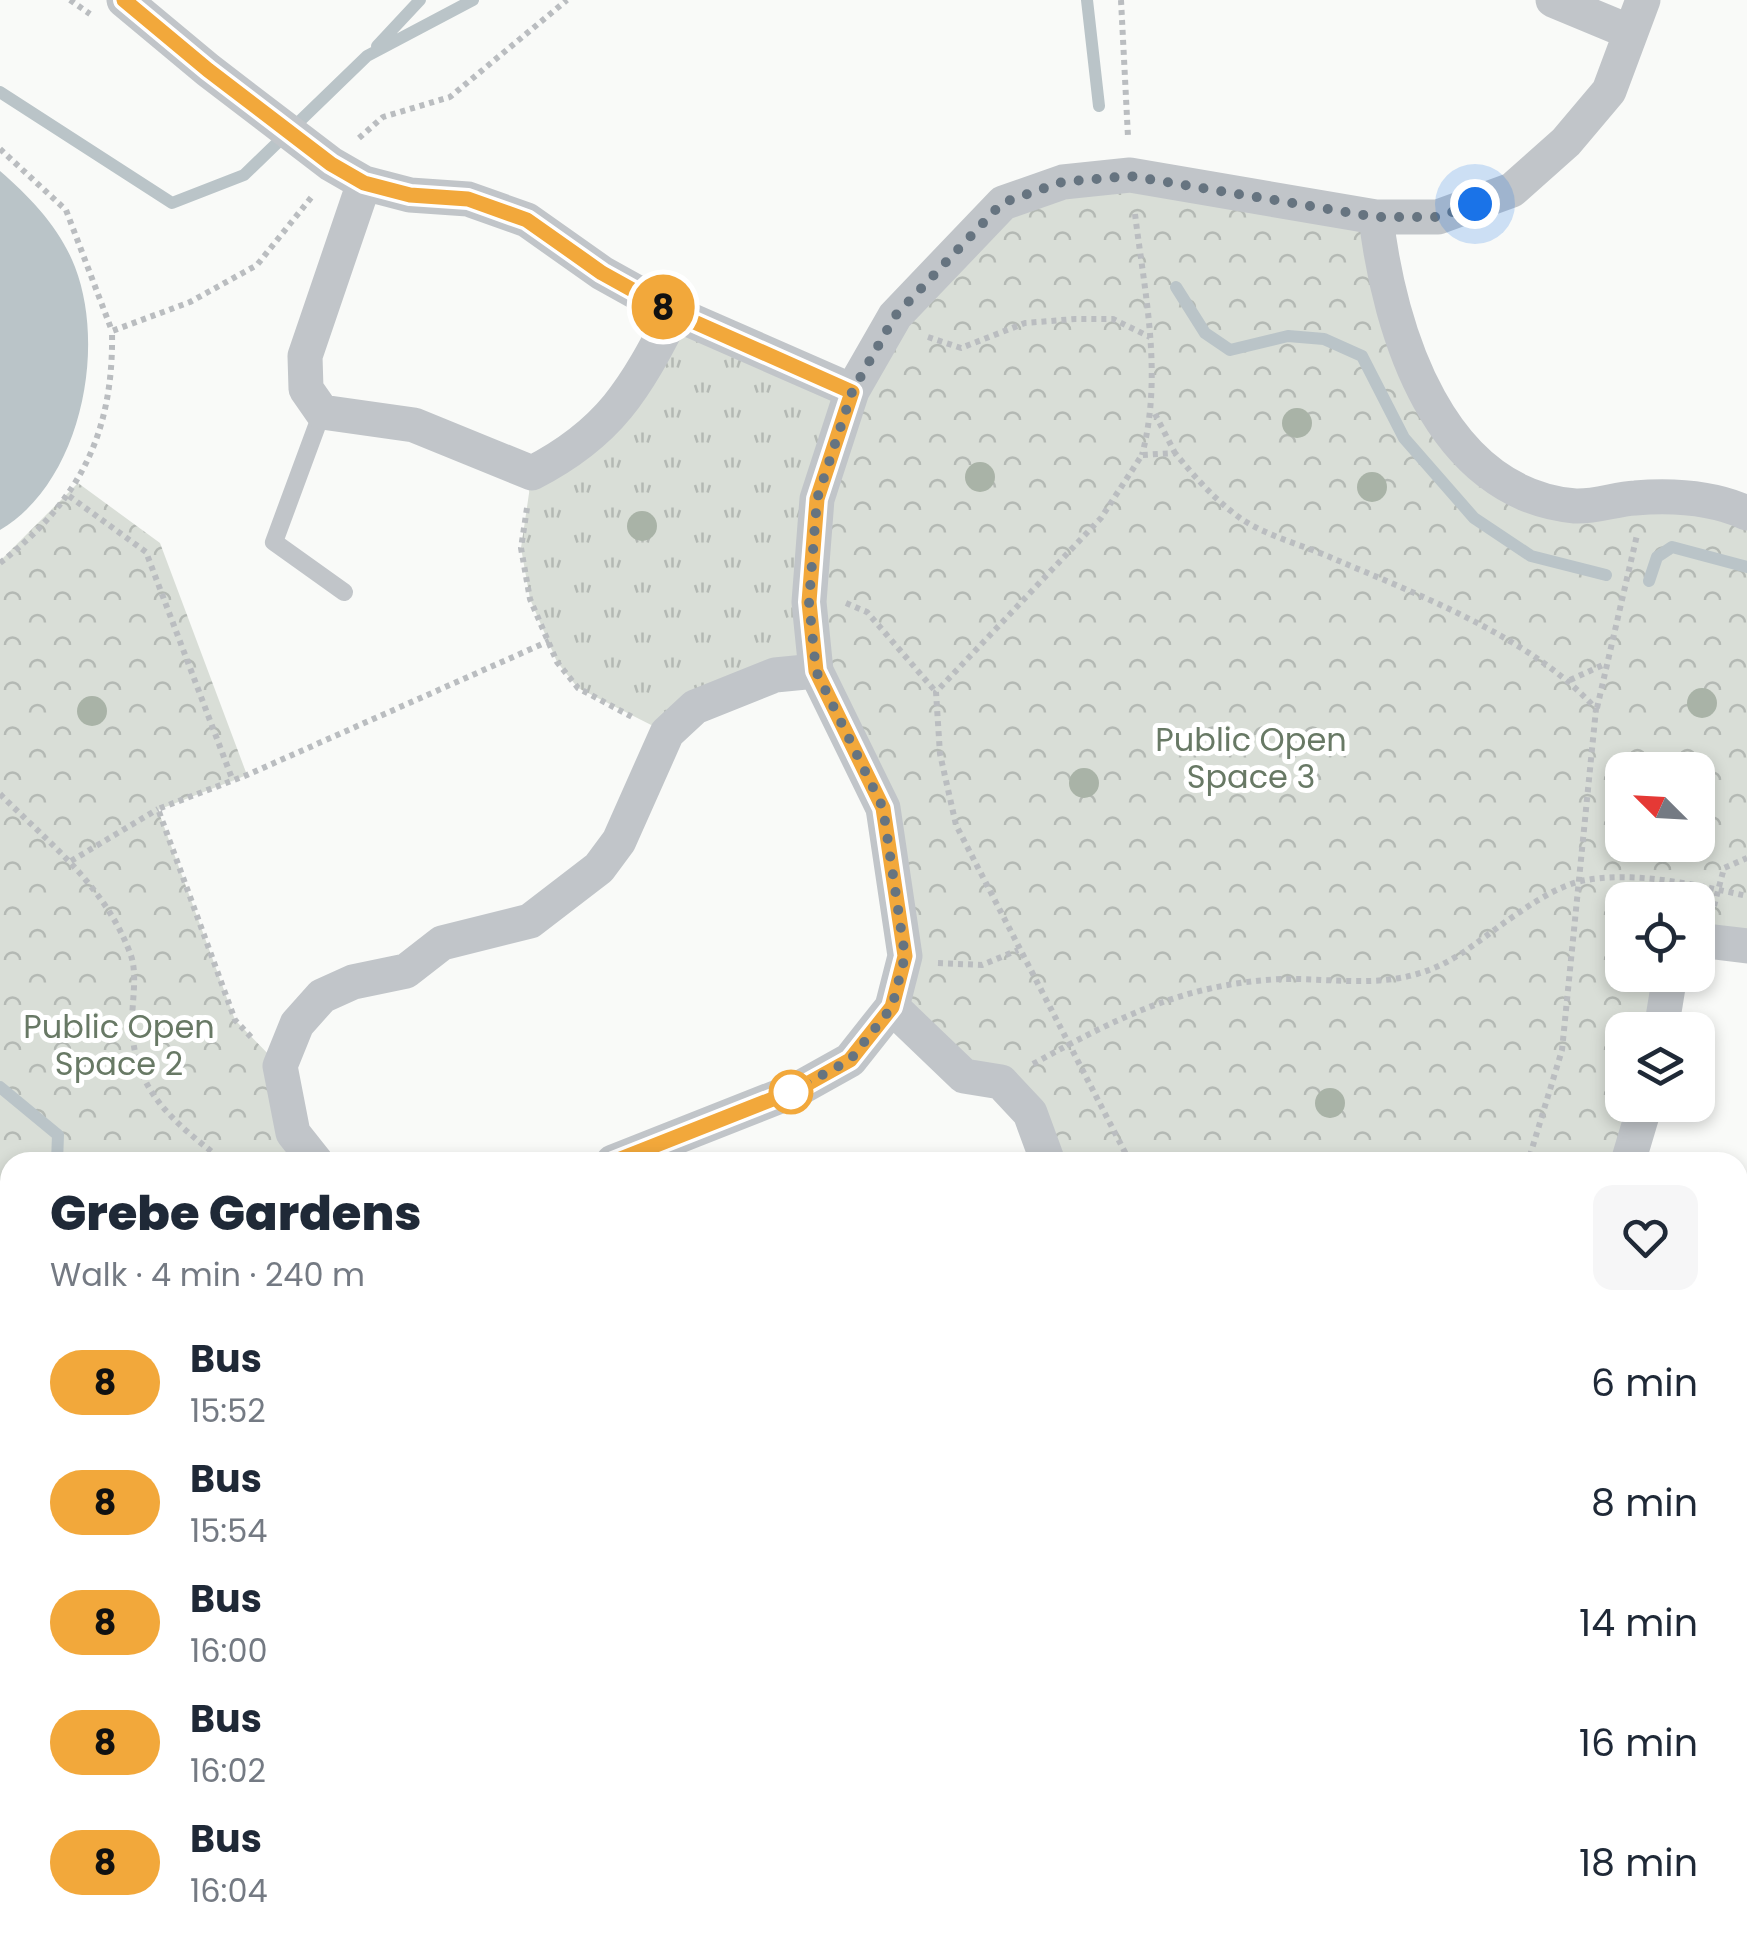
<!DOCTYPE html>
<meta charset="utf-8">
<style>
:root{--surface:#fff;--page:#f6f6f7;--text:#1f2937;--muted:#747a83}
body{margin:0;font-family:Poppins,sans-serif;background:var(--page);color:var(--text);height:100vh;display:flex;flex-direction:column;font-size:38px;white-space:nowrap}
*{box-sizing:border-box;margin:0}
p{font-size:32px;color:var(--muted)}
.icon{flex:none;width:55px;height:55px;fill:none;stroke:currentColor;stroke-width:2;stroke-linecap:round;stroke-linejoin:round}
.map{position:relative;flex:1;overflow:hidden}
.side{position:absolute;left:0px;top:1152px;width:1748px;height:792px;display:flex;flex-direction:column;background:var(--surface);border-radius:30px 30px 0 0;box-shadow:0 5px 15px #0003}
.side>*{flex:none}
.badge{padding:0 20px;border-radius:32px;font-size:35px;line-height:65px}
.needle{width:65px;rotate:294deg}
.controls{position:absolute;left:1605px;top:752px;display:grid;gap:20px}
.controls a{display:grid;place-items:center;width:110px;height:110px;border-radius:20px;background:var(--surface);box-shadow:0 5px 15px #0003;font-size:50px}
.you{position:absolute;width:50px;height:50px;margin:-25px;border:8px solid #fff;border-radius:50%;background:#1a73e8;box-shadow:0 0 0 15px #1a73e833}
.map>.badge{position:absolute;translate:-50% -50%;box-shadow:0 0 0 5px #fff}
.round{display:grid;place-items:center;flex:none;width:105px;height:105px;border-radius:20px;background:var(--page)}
.headline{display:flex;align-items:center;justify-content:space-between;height:170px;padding:0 50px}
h1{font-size:48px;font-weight:800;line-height:75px}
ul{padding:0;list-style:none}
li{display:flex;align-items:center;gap:30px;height:120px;padding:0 50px}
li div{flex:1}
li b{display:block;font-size:38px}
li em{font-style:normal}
li .badge{min-width:110px;font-weight:700;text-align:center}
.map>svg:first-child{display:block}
.built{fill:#eaebeb}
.grass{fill:url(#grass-tufts)}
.forest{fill:url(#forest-crowns);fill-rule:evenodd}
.water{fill:#bac4c8}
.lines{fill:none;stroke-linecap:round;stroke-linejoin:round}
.stream{stroke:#bac4c8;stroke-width:12}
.building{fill:url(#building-back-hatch);stroke:#dbdbda;stroke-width:2.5}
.path{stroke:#babdc0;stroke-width:6;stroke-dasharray:5 5;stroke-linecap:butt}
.lane{stroke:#c1c5c9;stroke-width:18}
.street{stroke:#c1c5c9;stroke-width:35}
.tree{fill:#a9b3a7}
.line-casing{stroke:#fff;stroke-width:22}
.line{stroke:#f2a83b;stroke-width:15}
.walk{stroke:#667480;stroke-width:10;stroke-dasharray:0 18}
.stop-dot{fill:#fff;stroke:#f2a83b;stroke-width:5}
.labels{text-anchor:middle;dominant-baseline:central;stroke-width:10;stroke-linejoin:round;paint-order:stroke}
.park-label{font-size:32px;fill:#687965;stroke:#fff}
</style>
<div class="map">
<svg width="1747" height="1944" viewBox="0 0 1747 1944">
<defs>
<pattern id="grass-tufts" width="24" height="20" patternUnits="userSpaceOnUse" patternTransform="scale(2.5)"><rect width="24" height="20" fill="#d9ded7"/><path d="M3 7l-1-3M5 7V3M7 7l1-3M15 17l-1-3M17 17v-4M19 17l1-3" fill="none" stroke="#b4b9b4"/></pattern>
<pattern id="forest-crowns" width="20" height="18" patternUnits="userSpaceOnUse" patternTransform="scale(2.5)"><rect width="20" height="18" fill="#d9ded7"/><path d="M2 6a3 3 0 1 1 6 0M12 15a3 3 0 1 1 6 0" fill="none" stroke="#b4b9b4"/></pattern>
<pattern id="building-back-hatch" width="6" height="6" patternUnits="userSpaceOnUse" patternTransform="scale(2.5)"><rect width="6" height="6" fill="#a7afb5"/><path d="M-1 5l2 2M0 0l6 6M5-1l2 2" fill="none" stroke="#8c9398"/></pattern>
</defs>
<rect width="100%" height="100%" fill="#f9faf8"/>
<path class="built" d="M0,1653L10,1654V1935H411L415,1944H0Z"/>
<path class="grass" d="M674,313L852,391L816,671L667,733L578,688L557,662L530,599L521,548L532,473L570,454Z"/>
<path class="forest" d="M1063,182L1376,217L1444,428L1531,496L1747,513V946L1698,940V900H1622V975H1670L1661,1030H1622V1105H1645L1628,1162H1048L1030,1113L892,1007L905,956L809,602L852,391L940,268ZM1622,770H1698V845H1622Z
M78,483L160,543L247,775L158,810L235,1020L280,1066L316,1162H10V1340L0,1330V561Z"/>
<path class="water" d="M0,171C31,198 60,228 75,267C107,350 80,483 0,530Z"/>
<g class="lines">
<path class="stream" d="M1087,0L1099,106
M377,46L420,0
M0,92L172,203L244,175L367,56L473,0
M1176,287L1205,333L1230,350L1288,336L1324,339L1362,356L1404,438L1474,518L1531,556L1606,575
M1649,581L1657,557L1672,547L1747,567
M0,1087L58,1135L57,1162"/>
</g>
<path class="building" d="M0,1673L10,1674V1935H14L3,1944Z
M74,1935H271L270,1944Z"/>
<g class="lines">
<path class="path" d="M70,0L90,14
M1121,0L1128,137
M359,138L383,117L450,97L567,0
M0,149L66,210L112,331
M1135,214C1145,295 1163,376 1142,455
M928,337L961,348L1025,323L1075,319H1113L1150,337
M1155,414L1175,453
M69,496L146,552L233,781
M527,508L521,548L530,599L557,662L578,688L634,718
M0,563C79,501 114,434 112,331L190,302L257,265L314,194
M846,603L867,612L936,692
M1570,680L1605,664
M1597,708L1637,535
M0,794C49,843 105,886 130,953C138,972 132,1001 132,1022C132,1091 175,1123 225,1162
M71,861L158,809
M1678,900L1679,883
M1714,906L1724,868L1747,858
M938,963L982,965L1018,950
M251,1037L235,1020L158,809L247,775L549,641
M1033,1064C1117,1018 1183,984 1281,979C1326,978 1373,987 1417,974C1456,963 1481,938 1514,916C1534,902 1557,887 1581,881C1633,870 1697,885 1747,896
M1130,1162L956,825L940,754L936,692L1101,518L1142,455L1175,453C1195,477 1214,499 1240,518C1266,536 1303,545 1332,558C1419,595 1533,638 1596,709L1562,1050L1528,1162
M0,1282L10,1299
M1738,1786L1747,1787
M453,1935L457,1944
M1277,1935H1308"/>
<path class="lane" d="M322,412L274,542L344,592
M1738,1515L1747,1499
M4,1630L5,1600"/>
<path class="street" d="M124,0L208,70L331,164L364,183L410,195L468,199L527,220L602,273L674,313L852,391
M1553,0L1630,32
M364,183L305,356L306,389L322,412L414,425L532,473C610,433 635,389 674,313
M1376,217C1389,331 1439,494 1575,506C1595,507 1616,499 1635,498C1672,495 1714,498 1747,513
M1698,940L1747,946
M892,1007L964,1076L1001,1082L1030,1113L1048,1162
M1661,1030L1670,975
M316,1162L293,1133L280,1066L297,1024L322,996L353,982L406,971L442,943L530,921L599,868L619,841L667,733L695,707L775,675L816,671
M613,1162L798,1089L850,1060L892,1007L905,956L883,808L816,671L809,602L817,499L852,391L895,316L1003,203L1063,182L1130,175L1376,217H1438L1512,190L1566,142L1609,91L1643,0
M1628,1162L1645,1105
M1738,1312L1747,1316
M0,1599L10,1600"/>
</g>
<g class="tree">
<circle cx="1297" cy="423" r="15"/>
<circle cx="980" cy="477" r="15"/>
<circle cx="1372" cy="487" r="15"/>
<circle cx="642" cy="526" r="15"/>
<circle cx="1702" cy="703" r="15"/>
<circle cx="92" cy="711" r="15"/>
<circle cx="1084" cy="783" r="15"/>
<circle cx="1330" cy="1103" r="15"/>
</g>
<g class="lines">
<defs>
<path id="line" d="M124,0L208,70L331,164L364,183L410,195L468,199L527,220L602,273L674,313L852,392L817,499L809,602L816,671L883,808L905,956L892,1007L850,1060L798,1089L613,1162"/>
</defs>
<use href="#line" class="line-casing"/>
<use href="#line" class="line"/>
<path class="walk" d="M791,1092L850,1060L892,1007L905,956L883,808L816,671L809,602L817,499L852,392L895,316L1002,203L1062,182L1130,176L1376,217H1438L1475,204"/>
</g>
<circle class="stop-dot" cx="791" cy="1092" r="20"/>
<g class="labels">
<g class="park-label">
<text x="1251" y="739">Public Open<tspan x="1251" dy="37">Space 3</tspan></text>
<text x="119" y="1026">Public Open<tspan x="119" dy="37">Space 2</tspan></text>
</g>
</g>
</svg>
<div class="controls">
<a><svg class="needle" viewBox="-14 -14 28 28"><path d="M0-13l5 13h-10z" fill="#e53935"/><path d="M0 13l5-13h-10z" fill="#747a83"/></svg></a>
<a><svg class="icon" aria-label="locate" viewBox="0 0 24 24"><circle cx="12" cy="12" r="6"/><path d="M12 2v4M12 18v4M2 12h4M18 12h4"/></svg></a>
<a><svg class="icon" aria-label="layers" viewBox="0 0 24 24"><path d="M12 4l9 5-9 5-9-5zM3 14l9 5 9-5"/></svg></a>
</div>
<div class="you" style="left:1475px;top:204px"></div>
<b class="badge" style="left:663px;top:307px;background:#f2a83b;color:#111">8</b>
<section class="side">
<div class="headline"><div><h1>Grebe Gardens</h1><p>Walk · 4 min · 240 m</p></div><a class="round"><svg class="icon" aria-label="heart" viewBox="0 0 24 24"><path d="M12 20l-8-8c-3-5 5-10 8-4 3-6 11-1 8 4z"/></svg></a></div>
<ul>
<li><span class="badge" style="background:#f2a83b;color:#111">8</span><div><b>Bus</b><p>15:52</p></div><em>6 min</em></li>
<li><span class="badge" style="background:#f2a83b;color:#111">8</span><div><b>Bus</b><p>15:54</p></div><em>8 min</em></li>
<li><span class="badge" style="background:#f2a83b;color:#111">8</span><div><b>Bus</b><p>16:00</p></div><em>14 min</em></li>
<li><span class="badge" style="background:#f2a83b;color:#111">8</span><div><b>Bus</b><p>16:02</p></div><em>16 min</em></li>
<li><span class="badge" style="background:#f2a83b;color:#111">8</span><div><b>Bus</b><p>16:04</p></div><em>18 min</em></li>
</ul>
</section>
</div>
